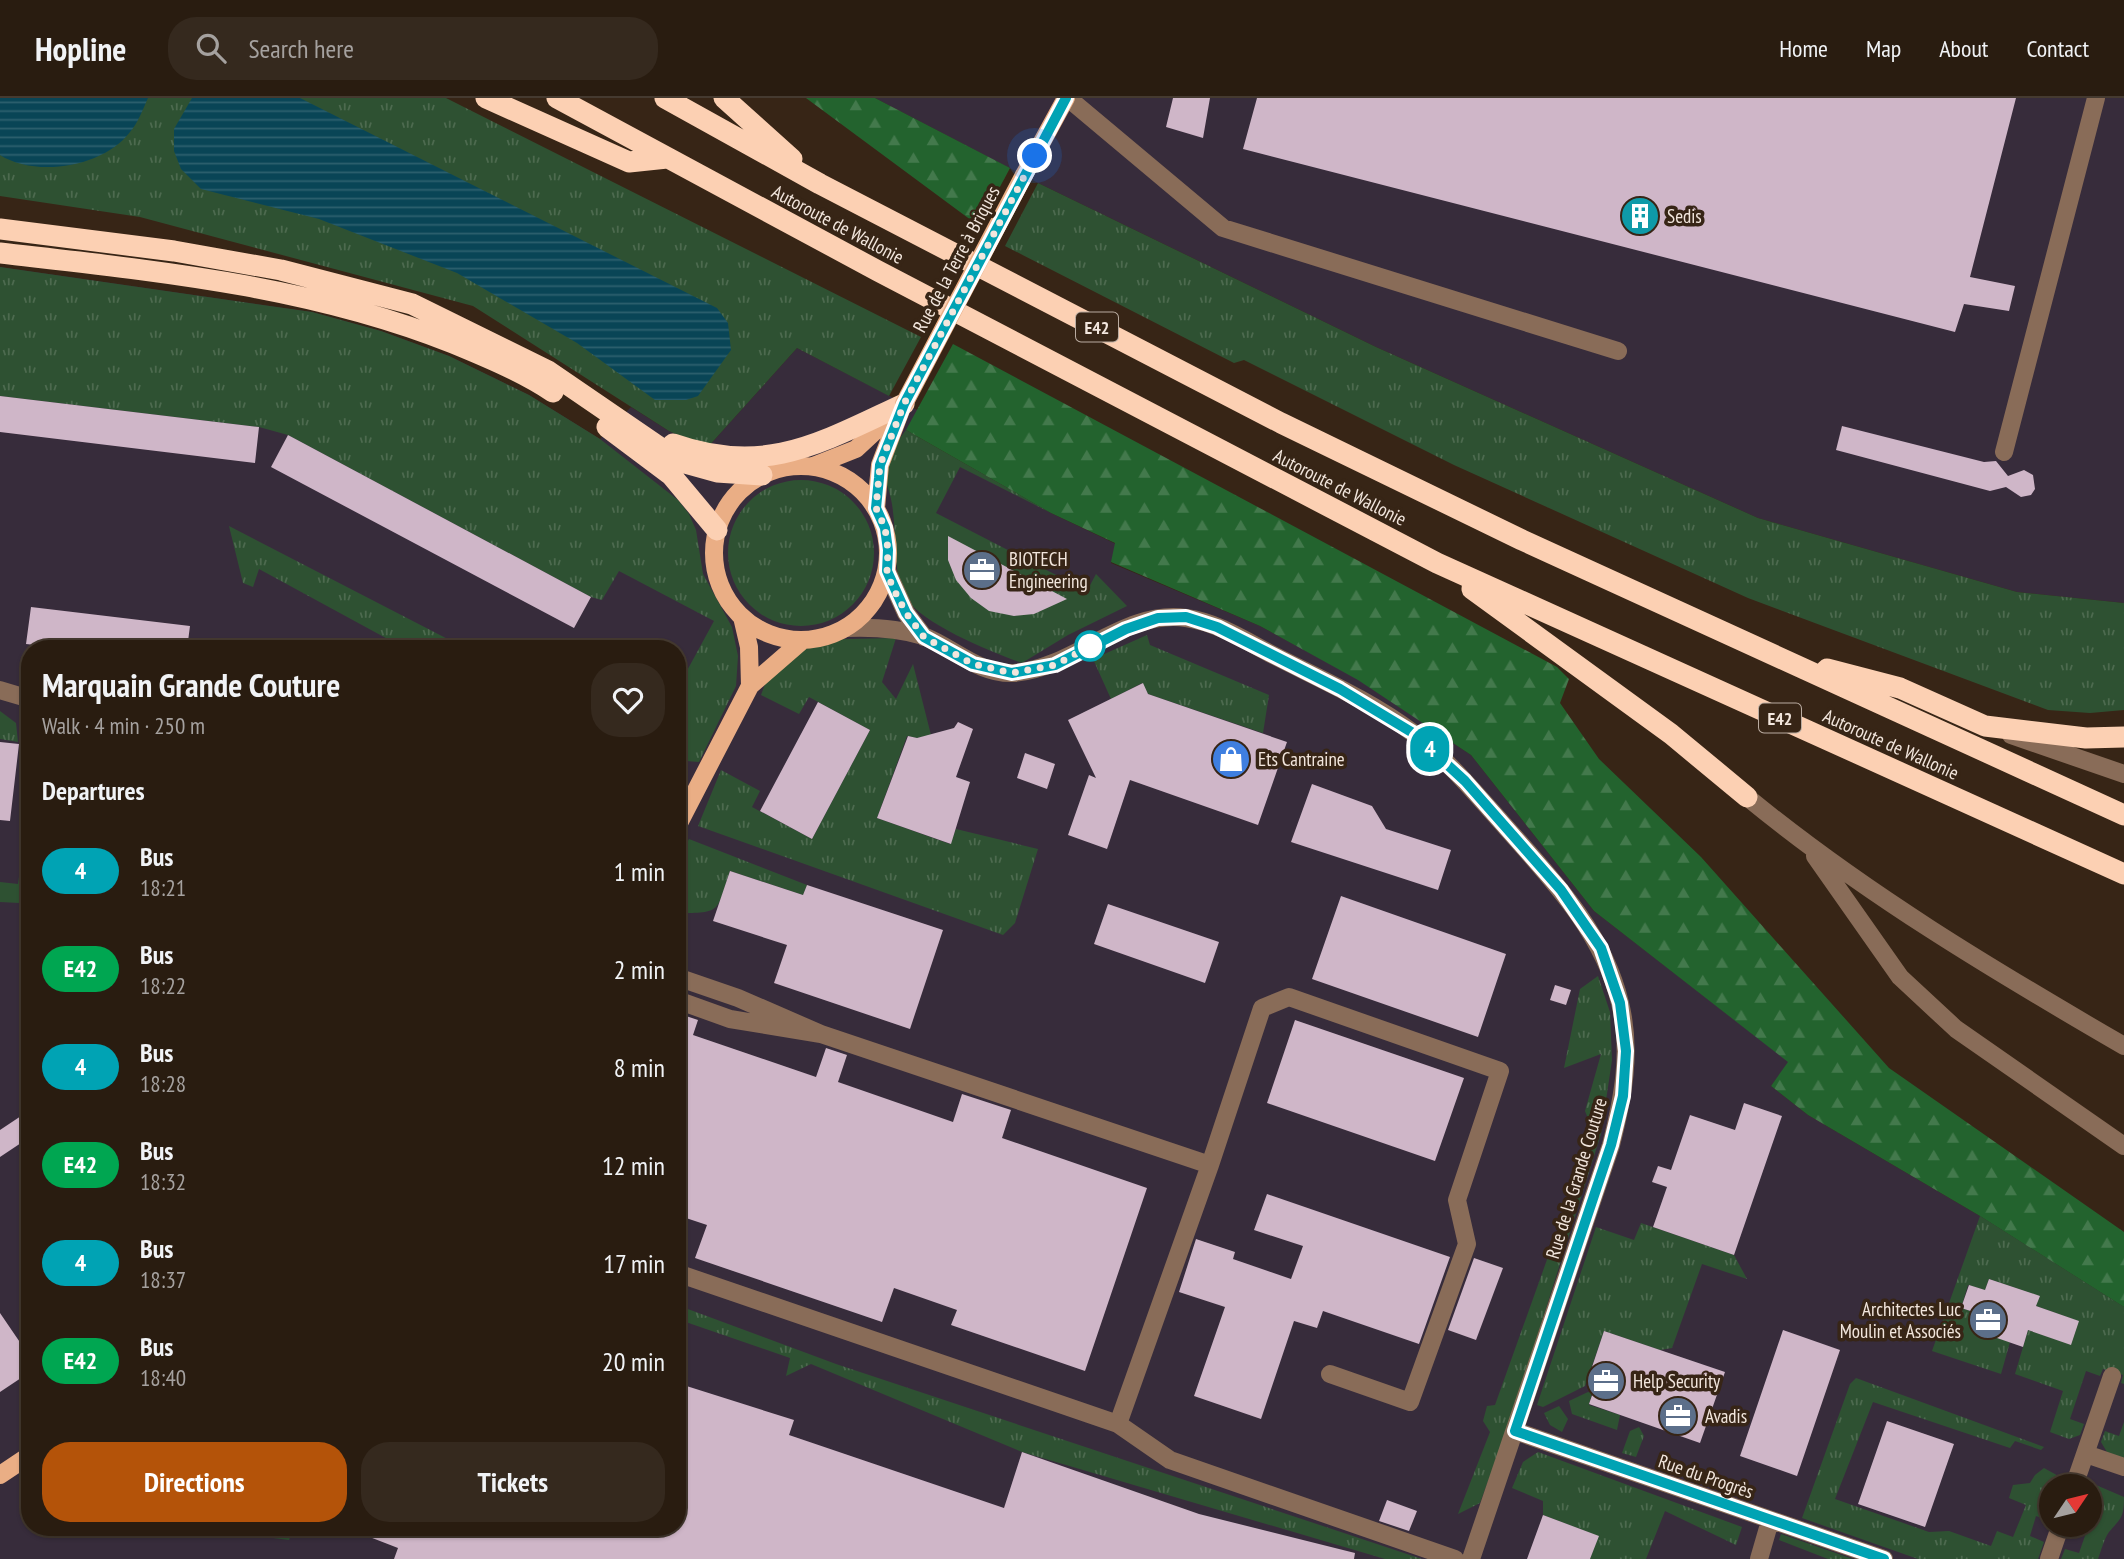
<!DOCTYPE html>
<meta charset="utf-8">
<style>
:root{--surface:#291c10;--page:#35291e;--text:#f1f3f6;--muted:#a5a19f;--line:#453a30;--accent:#b45309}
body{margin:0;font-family:"PT Sans Narrow",sans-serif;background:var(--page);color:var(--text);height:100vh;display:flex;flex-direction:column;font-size:26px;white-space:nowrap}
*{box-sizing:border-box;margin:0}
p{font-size:23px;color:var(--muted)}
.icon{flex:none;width:38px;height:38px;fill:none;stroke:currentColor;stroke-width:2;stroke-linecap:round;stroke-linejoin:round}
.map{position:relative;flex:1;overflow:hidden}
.drawer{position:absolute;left:21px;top:542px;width:665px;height:896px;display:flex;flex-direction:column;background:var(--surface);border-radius:28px;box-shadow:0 2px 5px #0004,0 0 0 2px var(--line)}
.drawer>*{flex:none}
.badge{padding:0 14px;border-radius:23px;font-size:24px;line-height:46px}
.needle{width:46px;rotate:55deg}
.controls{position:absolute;left:2039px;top:1376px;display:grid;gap:14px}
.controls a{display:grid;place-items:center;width:63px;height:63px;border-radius:50%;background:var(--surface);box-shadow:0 2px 5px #0004,0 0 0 2px var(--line);font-size:35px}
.you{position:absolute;width:35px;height:35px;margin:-18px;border:5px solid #fff;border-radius:50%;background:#1a73e8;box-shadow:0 0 0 10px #1a73e833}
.map>.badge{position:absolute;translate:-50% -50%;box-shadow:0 0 0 4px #fff}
h2{padding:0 21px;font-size:26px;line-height:63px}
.round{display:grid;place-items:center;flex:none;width:74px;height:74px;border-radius:28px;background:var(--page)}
.headline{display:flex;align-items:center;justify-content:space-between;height:119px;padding:0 21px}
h1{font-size:33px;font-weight:800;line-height:52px}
.primary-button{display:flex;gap:14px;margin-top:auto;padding:14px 21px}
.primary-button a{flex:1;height:80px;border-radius:28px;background:var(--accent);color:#fff;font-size:28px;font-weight:800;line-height:80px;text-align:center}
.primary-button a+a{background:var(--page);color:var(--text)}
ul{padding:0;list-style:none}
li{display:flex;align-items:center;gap:21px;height:98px;padding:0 21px}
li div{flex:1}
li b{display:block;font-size:26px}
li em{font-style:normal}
li .badge{min-width:77px;font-weight:700;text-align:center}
header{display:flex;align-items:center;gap:42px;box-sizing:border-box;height:98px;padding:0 35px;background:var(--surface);border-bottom:2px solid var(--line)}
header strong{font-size:33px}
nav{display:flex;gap:38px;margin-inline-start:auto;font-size:24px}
.search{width:490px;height:63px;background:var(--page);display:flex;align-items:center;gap:18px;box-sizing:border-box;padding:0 24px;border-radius:28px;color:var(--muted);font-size:26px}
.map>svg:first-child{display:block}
.industrial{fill:#372c3b;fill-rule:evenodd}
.grass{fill:url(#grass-tufts)}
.forest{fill:url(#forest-firs)}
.water{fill:url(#water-rules)}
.building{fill:#cfb6c8}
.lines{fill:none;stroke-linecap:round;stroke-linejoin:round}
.minor{stroke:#896c58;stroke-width:18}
.major{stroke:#eaae85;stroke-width:18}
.highway{stroke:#fcd0b3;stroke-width:21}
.major-bridge{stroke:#eaae85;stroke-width:18}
.line-casing{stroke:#fff;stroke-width:16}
.line{stroke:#00a3b4;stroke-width:10}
.walk{stroke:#f2e6dd;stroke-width:7;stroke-dasharray:0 12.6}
.stop-dot{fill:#fff;stroke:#00a3b4;stroke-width:3.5}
.labels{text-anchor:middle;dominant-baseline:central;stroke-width:7;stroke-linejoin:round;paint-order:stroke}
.shield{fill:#372516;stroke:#baaca1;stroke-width:2}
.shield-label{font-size:18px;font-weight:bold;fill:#f2e6dd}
.poi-label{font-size:19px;fill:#f2e6dd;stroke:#372516;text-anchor:start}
.street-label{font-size:19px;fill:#f2e6dd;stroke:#372516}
</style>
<header>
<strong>Hopline</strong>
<div class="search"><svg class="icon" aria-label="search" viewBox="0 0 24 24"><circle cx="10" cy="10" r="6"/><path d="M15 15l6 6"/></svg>Search here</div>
<nav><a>Home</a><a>Map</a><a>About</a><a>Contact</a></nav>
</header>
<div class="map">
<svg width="2124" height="1461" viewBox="0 0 2124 1461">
<defs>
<pattern id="grass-tufts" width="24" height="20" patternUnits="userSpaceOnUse" patternTransform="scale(1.75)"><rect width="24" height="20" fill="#2e5132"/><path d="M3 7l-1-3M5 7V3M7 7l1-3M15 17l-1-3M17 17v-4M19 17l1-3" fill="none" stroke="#4d6a4f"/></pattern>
<pattern id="forest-firs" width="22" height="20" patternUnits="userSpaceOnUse" patternTransform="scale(1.75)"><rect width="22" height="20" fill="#23632e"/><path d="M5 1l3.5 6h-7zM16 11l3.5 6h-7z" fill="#43794c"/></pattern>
<pattern id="water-rules" width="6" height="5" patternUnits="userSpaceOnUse" patternTransform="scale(1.75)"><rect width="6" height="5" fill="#094556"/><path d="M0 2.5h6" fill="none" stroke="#2d606e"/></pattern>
</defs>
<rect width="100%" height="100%" fill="#372516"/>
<path class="industrial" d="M875,0H2124V505L2017,494L1758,420L1376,249L1038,85Z
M0,169L312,214L381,233L449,258L529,297L600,341L631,309L669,333L707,350L797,250L919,313L906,333L1051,415L1116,446L1111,465L1260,528L1358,581L1471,657L1594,813L1789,964L1771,988L1808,1017L1980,1118L2124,1209V1461H0ZM30,551H677V1430H30ZM2051,1388H2090V1426H2051Z"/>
<path class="grass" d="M0,0H446L921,239L889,298L797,250L707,350L669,333L473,208L140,119L0,98Z
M1038,85L1376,249L1758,420L2017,494L2124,505V612L2090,615L2048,612L1748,500L1454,367L1244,262L1234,265L1005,148Z
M0,169L312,214L381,233L449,258L529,297L600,341L678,402L689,416L696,432L703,476L732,529L738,558L736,588L699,664L686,663L677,648V591L714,523L619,473L602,502L591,499L288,337L259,329L0,298Z
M906,332L1051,415L960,369L936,415L1087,493L1096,476L1127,508L1068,537L1022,565C992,554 923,527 905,499C894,483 896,435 893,414C892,398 885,382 880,367Z
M728 455a73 73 0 1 1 146 0a73 73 0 1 1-146 0Z
M229,428L467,551H406L259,471L253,489L243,485Z
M1147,537L1150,547L1269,597L1263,635L1148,596L1142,585L1111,601L1093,561Z
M896,540L882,584L896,601L913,566L931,637L917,640L907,638L877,720L950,746L956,731L1038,751L1015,825L1003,837L698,728L721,672L760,693L752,709L812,741L870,632L809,599L799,616L761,597L773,565L803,542Z
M0,613L16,625L18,644L0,641Z
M30,697V735L20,805L0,804V784L18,786Z
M689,741L807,787L803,797L730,773C716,814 723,815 677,815V763Z
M1598,878L1610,914L1612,962L1601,1036L1512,1318L1480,1405L1458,1416L1490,1334L1483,1323L1487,1308L1495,1307L1593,1033L1585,1013L1601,956L1564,970L1580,891Z
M1980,1118L2124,1209V1286L2121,1285L2123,1277L2103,1271L2100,1278L2086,1273L2070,1321L2084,1326L2080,1337L2069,1341L2050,1334L2063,1293L2015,1276L2028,1232L2070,1246L2078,1223L2036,1208L2039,1198L1989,1181L1985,1192L1968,1187L1961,1210L1977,1215L1972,1231L2010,1244L2001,1276L1932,1253Z
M1641,1125L1734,1157L1747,1181L1702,1166L1672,1250L1660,1252L1604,1233L1585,1288L1543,1309L1537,1307L1596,1129L1634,1142Z
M677,1207L836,1266L1422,1461H1385L1022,1354L811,1266L786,1278L790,1260L677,1221Z
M1856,1280L2044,1349L2041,1352L2015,1343L2010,1350L1873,1304L1835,1401L1929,1434L1949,1433L1991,1448L1997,1433L2013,1439L2026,1407L2009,1400L2013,1387L2030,1385L2035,1377L2044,1370L2062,1380L2065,1385L2051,1388V1392L2046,1391L2039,1411L2051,1415V1423L2036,1418L2030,1438L2044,1444L2038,1461H1918L1802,1420L1850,1286Z
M1588,1294L1592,1295L1589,1307L1620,1317L1617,1332L1572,1316L1569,1303Z
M1559,1308L1568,1321L1562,1334L1550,1327L1544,1315Z
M2124,1324V1360L2107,1354L2101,1344L2105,1333L2119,1338Z
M1639,1329L1644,1338L1636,1359L1622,1355L1630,1333Z
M1538,1354L1742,1429L1736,1447L1665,1413L1646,1461H1590L1598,1438L1543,1417V1403L1512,1390L1523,1364Z
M2096,1387L2124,1399C2124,1420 2121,1420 2109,1434C2104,1441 2101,1453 2098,1461H2061L2065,1451L2079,1455L2086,1435L2072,1430L2073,1426H2090L2095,1408L2090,1405V1391Z
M237,1430H293L289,1442L258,1438Z
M1781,1436L1853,1461H1828L1779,1442Z"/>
<path class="forest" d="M806,0H875L1010,70L979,128Z
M953,246L1557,569L1569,581L1560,605L1599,661L1701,759L1889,970L2124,1134V1209L1980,1118L1808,1017L1771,988L1788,964L1594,813L1471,657L1358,582L1260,528L1111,464L1115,445L1051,415L906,332Z"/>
<path class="water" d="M0,0H148C143,11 138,25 130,34C104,69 36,80 0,57Z
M192,0H300L717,210L728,225L731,252L698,298L686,302H655L577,245L457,175L319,121L201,91L181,71L174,53V31Z"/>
<path class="building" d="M1173,0H1210L1203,40L1166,29Z
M1257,0H2016L1970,179L2015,188L2009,213L1964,206L1955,234L1243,51Z
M0,298L259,329L255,365L0,334Z
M1842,328L1984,364L1996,363L2008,378L2024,372L2033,377L2035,391L2031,397L2021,399L2006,389L1990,393L1836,352Z
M288,337L591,499L574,530L271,369Z
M948,438L1067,501L1034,516L1014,518L989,513L971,500L956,482L948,462Z
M31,509L190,528L187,551H74L26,546Z
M1143,585L1148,596L1287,644L1258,727L1130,682L1107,751L1068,737L1089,677L1096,680L1068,622Z
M818,604L870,632L812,741L760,713Z
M958,624L973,631L956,679L970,684L951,746L877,720L908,638L917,640L954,630Z
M0,644L19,646L10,723L0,722Z
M1025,655L1055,666L1047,691L1017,680Z
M1312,686L1372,708L1386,731L1451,752L1438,792L1291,744Z
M730,773L803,797L807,787L943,832L910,931L774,885L787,847L713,823Z
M1341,798L1506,856L1478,939L1312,881Z
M1108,806L1219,844L1205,885L1094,846Z
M1555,887L1571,892L1566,907L1550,902Z
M677,915L698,922L693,937L816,979L826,950L847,957L838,984L953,1024L962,996L1011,1012L1002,1040L1147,1090L1085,1273L951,1227L957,1212L894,1190L882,1224L695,1160L707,1127L677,1117Z
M1295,922L1464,980L1435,1063L1267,1005Z
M1744,1005L1782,1018L1734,1157L1653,1129L1667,1089L1652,1084L1658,1068L1671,1072L1690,1017L1735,1032Z
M30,1012V1039L0,1059V1032Z
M1267,1096L1450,1159L1419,1246L1323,1213L1317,1230L1294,1223L1261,1321L1194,1298L1225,1209L1179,1194L1196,1141L1235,1154L1233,1161L1291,1181L1303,1148L1254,1132Z
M1474,1160L1503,1170L1476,1242L1448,1232Z
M1989,1181L2040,1198L2036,1208L2079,1223L2071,1247L2028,1232L2023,1249L1971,1231L1977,1215L1961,1210L1969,1187L1985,1192Z
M0,1215L30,1259V1274L0,1294Z
M1783,1232L1840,1252L1797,1378L1740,1358Z
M1604,1233L1725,1274L1700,1345L1589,1306L1596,1286L1587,1284Z
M677,1285L794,1322L789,1337L1004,1410L1022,1354L1199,1416L1355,1455L1354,1461H394L398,1450L349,1431L677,1430Z
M1887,1323L1954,1346L1925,1429L1858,1406Z
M1387,1402L1417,1413L1409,1433L1379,1423Z
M1543,1417L1599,1438L1590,1461H1527Z"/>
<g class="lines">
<path class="minor" d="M1068,0L1223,130L1618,253
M2004,354L2096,0
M887,473L906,515L924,539
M846,530C872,529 898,530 923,538C953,549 979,577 1014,575C1075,570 1124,511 1186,520C1217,524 1246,543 1273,557C1320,581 1371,603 1413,635C1447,661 1475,695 1503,726C1550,779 1603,833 1620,905C1632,953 1623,1000 1611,1047L1471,1461
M0,592L30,601
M2011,637L2124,676
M1747,699C1864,795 1993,872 2124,948
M1815,758L1900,879L1956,931L2124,1048
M677,879L738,900L821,936L730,921L677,902
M821,936L1210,1067
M677,1175L1118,1326L1170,1362L1455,1461
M1118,1326L1210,1067L1262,910L1289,899L1500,973L1457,1102L1467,1146L1410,1304L1330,1276
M1515,1333L1884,1461
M2086,1356L2124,1369
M2074,1388L2112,1278
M1759,1461L1770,1423
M2049,1461L2061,1426"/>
<path class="major" d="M1024,77L1066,0
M813,368L856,351L899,311
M714 455a87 87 0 1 1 174 0a87 87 0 1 1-174 0Z
M876,410L880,367L901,312
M742,519L749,549L750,588
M677,729L750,588L803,542
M0,1377L30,1357"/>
<path class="highway" d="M486,0L629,64L667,60
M557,0L878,173L1437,465L2124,776
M665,0L820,86L1281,325L1522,442L2124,717
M724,0L792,61
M0,131L174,153L281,172L412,206L548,273L681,364L717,374L762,377
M0,155C155,173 307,187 453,245C487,259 523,274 553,294
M607,329L671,377L717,432
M673,346C766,379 822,344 904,306
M1472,491L1671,636L1747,699
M1827,571L1900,590L1985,628L2086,640L2124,639"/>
<path class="major-bridge" d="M904,306L1024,77"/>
</g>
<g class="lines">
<defs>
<path id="line" d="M1066,0L904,306L880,367L879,380L876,410L885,430L888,452L887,473L906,515L924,539L973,566L1012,575L1055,567L1126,531L1158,520L1186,519L1217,529L1340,591L1413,635L1465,683L1561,792L1601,850L1620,905L1626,953L1623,998L1611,1047L1515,1333L1884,1461"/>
</defs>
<use href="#line" class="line-casing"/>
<use href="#line" class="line"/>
<path class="walk" d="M1035,58L904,306L880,367L876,410L885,430L888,452L887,473L892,488L906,515L924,539L973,566L1012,575L1055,567L1102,542L1090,548"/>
</g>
<defs>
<symbol id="building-disc" viewBox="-11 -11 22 22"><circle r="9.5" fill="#0f9aa8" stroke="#372516"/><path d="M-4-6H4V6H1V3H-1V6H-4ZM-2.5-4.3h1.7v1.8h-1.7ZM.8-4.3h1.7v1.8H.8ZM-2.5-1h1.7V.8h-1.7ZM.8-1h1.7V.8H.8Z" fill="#fff"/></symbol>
<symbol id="office-disc" viewBox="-11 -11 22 22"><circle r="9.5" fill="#5c6f8a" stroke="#372516"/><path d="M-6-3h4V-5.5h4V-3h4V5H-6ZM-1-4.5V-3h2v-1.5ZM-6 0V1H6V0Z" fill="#fff"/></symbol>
<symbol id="shop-disc" viewBox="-11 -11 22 22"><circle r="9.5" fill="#3f7fe0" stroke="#372516"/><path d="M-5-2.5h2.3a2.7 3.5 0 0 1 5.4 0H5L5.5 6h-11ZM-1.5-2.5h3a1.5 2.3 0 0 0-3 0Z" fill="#fff"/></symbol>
</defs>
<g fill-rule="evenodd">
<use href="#building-disc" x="1618" y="96" width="44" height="44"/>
<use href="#office-disc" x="960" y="450" width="44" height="44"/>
<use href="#shop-disc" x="1209" y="639" width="44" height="44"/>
<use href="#office-disc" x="1966" y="1200" width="44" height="44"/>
<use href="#office-disc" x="1584" y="1261" width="44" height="44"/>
<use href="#office-disc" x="1656" y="1296" width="44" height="44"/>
</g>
<circle class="stop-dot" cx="1090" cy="548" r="14"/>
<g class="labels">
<g class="shield">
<rect x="1076" y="214.5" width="42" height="29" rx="5"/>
<rect x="1759" y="605.5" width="42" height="29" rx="5"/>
</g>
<g class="shield-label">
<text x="1097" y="229">E42</text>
<text x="1780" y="620">E42</text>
</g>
<g class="poi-label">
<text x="1667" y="118">Sedis</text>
<text x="1009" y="461">BIOTECH<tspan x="1009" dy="22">Engineering</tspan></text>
<text x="1258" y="661">Ets Cantraine</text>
<text x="1961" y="1211" text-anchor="end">Architectes Luc<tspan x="1961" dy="22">Moulin et Associés</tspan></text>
<text x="1633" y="1283">Help Security</text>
<text x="1705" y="1318">Avadis</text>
</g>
<g class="street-label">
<text transform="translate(838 126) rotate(28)">Autoroute de Wallonie</text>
<text transform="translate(956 161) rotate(-62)">Rue de la Terre à Briques</text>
<text transform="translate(1340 389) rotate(27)">Autoroute de Wallonie</text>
<text transform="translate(1891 646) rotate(24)">Autoroute de Wallonie</text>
<text transform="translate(1576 1080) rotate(-73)">Rue de la Grande Couture</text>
<text transform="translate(1706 1378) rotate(19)">Rue du Progrès</text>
</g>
</g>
</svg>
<div class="controls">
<a><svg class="needle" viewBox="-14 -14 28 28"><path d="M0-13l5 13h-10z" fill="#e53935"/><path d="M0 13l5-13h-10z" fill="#a5a19f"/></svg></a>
</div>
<div class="you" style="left:1035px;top:58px"></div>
<b class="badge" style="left:1430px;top:651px;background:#00a3b4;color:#fff">4</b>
<section class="drawer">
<div class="headline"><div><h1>Marquain Grande Couture</h1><p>Walk · 4 min · 250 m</p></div><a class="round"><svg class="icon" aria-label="heart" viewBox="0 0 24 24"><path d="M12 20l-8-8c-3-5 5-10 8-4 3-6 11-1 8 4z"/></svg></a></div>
<h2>Departures</h2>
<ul>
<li><span class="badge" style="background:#00a3b4;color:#fff">4</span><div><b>Bus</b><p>18:21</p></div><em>1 min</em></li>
<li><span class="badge" style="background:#00a651;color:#fff">E42</span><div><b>Bus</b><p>18:22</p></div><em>2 min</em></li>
<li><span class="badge" style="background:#00a3b4;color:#fff">4</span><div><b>Bus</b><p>18:28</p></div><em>8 min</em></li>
<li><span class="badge" style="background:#00a651;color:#fff">E42</span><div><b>Bus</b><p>18:32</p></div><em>12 min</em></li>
<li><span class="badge" style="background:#00a3b4;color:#fff">4</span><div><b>Bus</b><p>18:37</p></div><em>17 min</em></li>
<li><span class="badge" style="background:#00a651;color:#fff">E42</span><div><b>Bus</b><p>18:40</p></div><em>20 min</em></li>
</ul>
<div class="primary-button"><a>Directions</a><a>Tickets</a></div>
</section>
</div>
